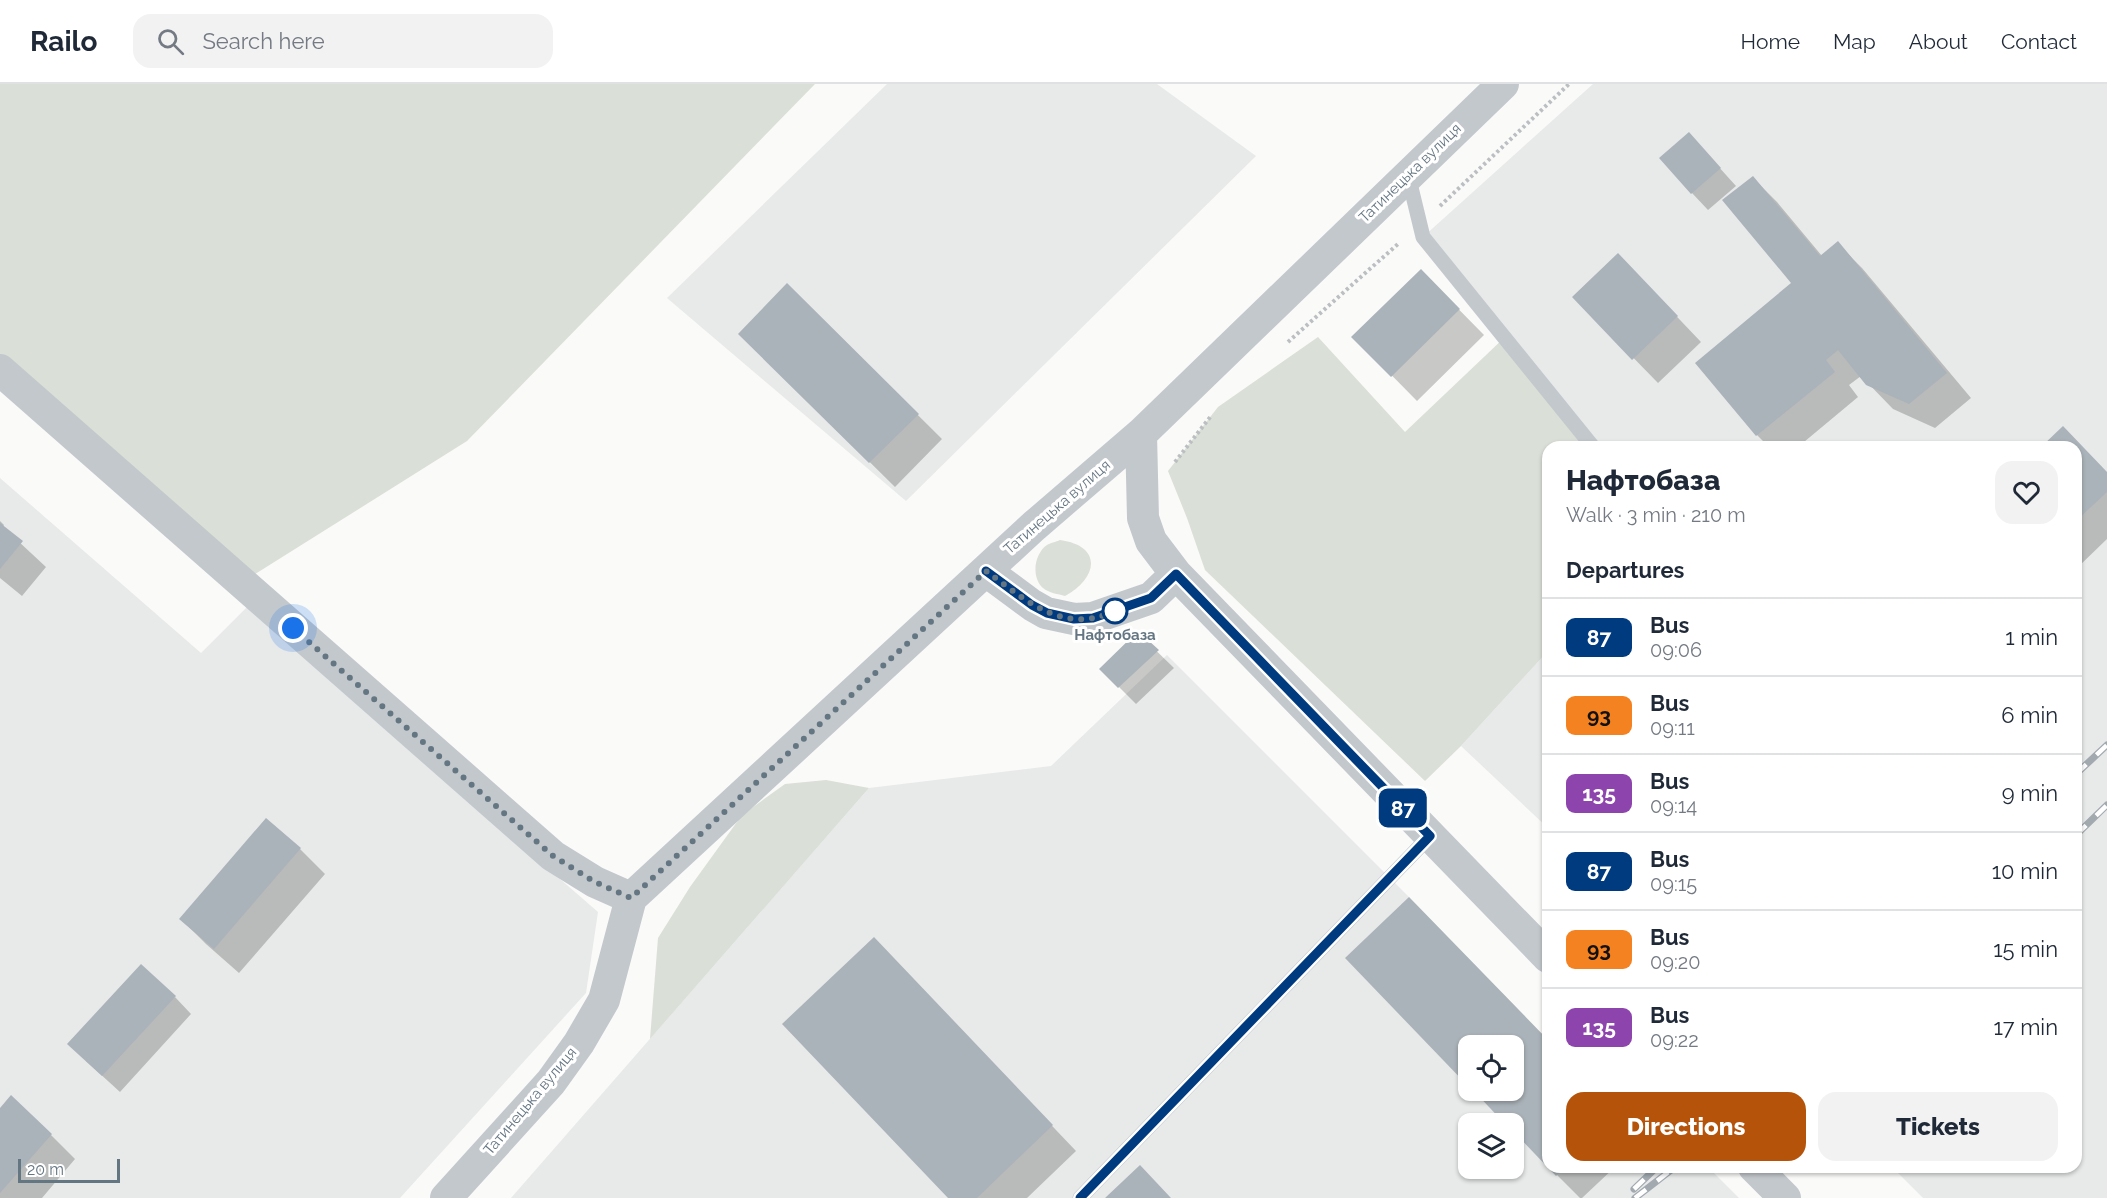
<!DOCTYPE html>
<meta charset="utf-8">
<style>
:root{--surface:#fff;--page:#f2f2f3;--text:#1f2937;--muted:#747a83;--line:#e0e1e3;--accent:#b45309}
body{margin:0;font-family:Raleway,sans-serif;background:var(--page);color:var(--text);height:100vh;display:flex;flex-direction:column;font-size:22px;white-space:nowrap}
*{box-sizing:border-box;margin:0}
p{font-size:20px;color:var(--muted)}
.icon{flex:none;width:33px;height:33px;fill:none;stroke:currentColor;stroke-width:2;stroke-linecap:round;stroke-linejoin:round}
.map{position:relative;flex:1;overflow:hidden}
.drawer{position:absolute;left:1542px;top:357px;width:540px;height:732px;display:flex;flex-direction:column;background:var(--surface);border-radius:18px;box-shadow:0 2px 4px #0004}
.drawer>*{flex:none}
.badge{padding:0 12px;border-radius:9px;font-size:21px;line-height:39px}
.tools{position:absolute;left:1458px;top:951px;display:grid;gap:12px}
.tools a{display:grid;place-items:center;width:66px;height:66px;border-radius:12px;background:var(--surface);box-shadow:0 2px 4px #0004;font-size:30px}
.scale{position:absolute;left:18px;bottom:15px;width:102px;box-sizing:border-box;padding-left:6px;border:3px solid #657683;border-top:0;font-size:16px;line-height:21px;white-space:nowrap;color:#657683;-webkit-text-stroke:4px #fff;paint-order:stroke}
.you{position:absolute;width:30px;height:30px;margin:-15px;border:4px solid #fff;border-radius:50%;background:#1a73e8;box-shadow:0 0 0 9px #1a73e833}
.map>.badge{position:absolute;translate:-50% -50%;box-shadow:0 0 0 3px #fff}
h2{padding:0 24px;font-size:22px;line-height:54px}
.round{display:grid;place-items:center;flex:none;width:63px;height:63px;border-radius:18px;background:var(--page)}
.headline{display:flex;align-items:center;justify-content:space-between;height:102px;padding:0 24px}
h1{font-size:28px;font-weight:800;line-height:45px}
.action{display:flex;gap:12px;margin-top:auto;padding:12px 24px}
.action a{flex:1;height:69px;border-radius:18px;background:var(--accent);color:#fff;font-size:24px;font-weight:800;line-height:69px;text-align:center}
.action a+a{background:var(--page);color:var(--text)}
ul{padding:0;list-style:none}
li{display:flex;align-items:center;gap:18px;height:78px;padding:0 24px;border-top:2px solid var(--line)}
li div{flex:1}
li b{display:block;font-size:22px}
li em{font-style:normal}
li .badge{min-width:66px;font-weight:700;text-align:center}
header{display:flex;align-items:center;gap:36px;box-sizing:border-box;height:84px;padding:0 30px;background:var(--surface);border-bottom:2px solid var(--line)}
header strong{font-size:28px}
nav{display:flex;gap:33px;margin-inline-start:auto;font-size:21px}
.search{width:420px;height:54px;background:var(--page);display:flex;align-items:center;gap:15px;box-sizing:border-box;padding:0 21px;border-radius:18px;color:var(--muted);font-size:22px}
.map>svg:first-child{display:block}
.built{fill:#e8e9e9;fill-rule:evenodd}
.green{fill:#dadfd7}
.shadow{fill:#0003}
.building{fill:#aab3b9}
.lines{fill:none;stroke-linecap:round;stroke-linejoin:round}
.path{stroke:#bbbfc2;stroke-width:4;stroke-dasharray:3 3;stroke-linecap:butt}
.service{stroke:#c3c8cc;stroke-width:15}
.minor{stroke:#c3c8cc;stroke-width:32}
.rail-casing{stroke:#a2aab0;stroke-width:7}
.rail{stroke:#fff;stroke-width:4.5;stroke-dasharray:14;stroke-linecap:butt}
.line-casing{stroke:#fff;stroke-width:14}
.line{stroke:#003b80;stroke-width:9}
.walk{stroke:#657683;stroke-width:6;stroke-dasharray:0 10.8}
.stop-dot{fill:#fff;stroke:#003b80;stroke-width:3}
.labels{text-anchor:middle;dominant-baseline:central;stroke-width:6;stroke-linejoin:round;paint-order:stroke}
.street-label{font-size:15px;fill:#657683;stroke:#fff}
.stop-label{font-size:15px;font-weight:bold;fill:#657683;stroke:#fff}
</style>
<header>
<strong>Railo</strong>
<div class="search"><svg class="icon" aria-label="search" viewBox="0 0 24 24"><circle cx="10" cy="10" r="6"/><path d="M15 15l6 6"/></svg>Search here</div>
<nav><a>Home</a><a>Map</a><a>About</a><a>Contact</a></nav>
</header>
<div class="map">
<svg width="2107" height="1114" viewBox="0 0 2107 1114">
<rect width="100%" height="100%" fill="#fafaf8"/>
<path class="built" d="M887,0H1157L1256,72L906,417L667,214Z
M1593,0H2107V1114H1923L1892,1083H2076V363H1593L1423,153Z
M0,394L201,569L247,523L598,828L586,909L400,1114H0Z
M1548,567V744L1461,662Z
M1167,571L1409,813L1548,956V1083H1708L1739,1114H511L869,704L1051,682ZM1468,962H1514V1006H1468ZM1468,1040H1514V1084H1468Z"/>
<path class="green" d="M0,0H815L467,357L241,499L0,289Z
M1318,253L1405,348L1505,253L1593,363H1548V567L1461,662L1425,697L1205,486L1187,434L1168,387L1218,323Z
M1060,456C1103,462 1098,494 1065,512C1058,510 1049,509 1043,504C1031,493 1034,470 1047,461C1050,459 1056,458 1060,456Z
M826,696L869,704L650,955L658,854L690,803L742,731L785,700Z"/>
<path class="shadow" d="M1689,50L1736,102L1708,126L1692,109Z
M1753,94L1777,118L1822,172L1838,160L1862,184L1971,314L1935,344L1893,325L1861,292L1849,301L1858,313L1798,363H1769L1757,351L1697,279L1793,199Z
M1421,187L1484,251L1417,317L1354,253Z
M1642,196L1701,258L1658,299L1574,213Z
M787,201L942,355L895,403L740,250Z
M2063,344L2107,389V455L2076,485V363H2043Z
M0,437L4,441L3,443L46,483L22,512L0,494Z
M1138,549L1174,584L1136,620L1101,585Z
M266,737L300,765L325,790L239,889L206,860L181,835Z
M1347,874L1548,958V1082L1514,1046V962H1468V999Z
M898,880L1076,1067L1027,1114H950Z
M175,913L191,930L120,1008L86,977Z
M0,1027L51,1051L75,1075L42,1114H0Z
M1549,1083H1615L1582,1114H1580Z"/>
<path class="building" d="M1689,48L1721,84L1691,110L1659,74Z
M1753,92L1820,172L1838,157L1947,289L1909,320L1866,301L1838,266L1826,276L1835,288L1756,352L1695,279L1791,199L1722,116Z
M1618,169L1678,232L1632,276L1572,213Z
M1421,185L1460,225L1391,293L1351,253Z
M787,199L919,330L869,379L738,250Z
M2063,342L2107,388V408L2076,437V363H2041Z
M0,439L23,457L0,485Z
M1138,547L1159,566L1118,604L1099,585Z
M266,734L301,764L214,865L179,835Z
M1409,813L1548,956V1083H1565L1556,1092L1514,1048V1040H1505L1473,1006H1514V962H1468V1002L1345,874Z
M874,853L1053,1041L977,1114H948L782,940Z
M141,880L176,912L102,992L67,960Z
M11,1011L52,1050L0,1109V1024Z
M1140,1081L1171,1114H1105Z"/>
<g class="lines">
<path class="path" d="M1440,122L1569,0
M1288,258L1399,159
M1175,378L1211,332"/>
<path class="service" d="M1408,91L1423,153L1593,363
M1080,1114L1430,752"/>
<path class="minor" d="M0,286L553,772L595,798L631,814
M1141,350L1143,434L1151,457L1176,490L1548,873
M986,487L1032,521L1046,529L1074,535L1093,534L1151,514L1176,490
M1754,1083L1785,1114
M446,1114L551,998L579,959L604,916L631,814L1034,442L1141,350L1503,0"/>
<defs>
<path id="rail" d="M2076,690L2107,661
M2076,751L2107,721
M1634,1105L1657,1083
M1635,1114L1675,1083"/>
</defs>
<use href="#rail" class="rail-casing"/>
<use href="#rail" class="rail"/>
</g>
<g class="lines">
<defs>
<path id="line" d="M986,487L1032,521L1047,529L1074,535L1093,534L1151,514L1176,490L1430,752L1080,1114"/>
</defs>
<use href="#line" class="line-casing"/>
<use href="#line" class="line"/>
<path class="walk" d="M293,544L553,772L595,798L631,814L986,487C1018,510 1051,542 1094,534C1103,532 1112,528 1121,525L1115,527"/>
</g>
<circle class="stop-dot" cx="1115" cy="527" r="12"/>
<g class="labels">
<g class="street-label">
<text transform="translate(1410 89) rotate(-44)">Татинецька вулиця</text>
<text transform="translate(1057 423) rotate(-41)">Татинецька вулиця</text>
<text transform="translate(530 1017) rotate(-50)">Татинецька вулиця</text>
</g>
<g class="stop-label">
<text x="1115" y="551">Нафтобаза</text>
</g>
</g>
</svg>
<div class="tools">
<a><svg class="icon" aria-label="locate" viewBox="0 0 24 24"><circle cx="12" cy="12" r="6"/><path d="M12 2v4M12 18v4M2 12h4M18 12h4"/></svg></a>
<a><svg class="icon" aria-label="layers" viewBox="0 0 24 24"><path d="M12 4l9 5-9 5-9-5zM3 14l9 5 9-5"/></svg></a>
</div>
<div class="scale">20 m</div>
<div class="you" style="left:293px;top:544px"></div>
<b class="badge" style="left:1403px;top:724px;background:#003b80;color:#fff">87</b>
<section class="drawer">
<div class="headline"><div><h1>Нафтобаза</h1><p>Walk · 3 min · 210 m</p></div><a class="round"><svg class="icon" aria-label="heart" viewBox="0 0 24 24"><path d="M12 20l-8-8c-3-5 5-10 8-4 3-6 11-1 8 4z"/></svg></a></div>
<h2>Departures</h2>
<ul>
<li><span class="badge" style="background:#003b80;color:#fff">87</span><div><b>Bus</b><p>09:06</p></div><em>1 min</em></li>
<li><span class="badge" style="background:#f58220;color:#111">93</span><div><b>Bus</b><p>09:11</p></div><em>6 min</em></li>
<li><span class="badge" style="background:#8e44ad;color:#fff">135</span><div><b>Bus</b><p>09:14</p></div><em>9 min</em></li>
<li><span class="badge" style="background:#003b80;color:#fff">87</span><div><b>Bus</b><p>09:15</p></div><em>10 min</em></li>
<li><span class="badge" style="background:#f58220;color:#111">93</span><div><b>Bus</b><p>09:20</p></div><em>15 min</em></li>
<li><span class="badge" style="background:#8e44ad;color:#fff">135</span><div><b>Bus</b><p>09:22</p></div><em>17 min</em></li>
</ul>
<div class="action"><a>Directions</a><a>Tickets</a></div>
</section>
</div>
